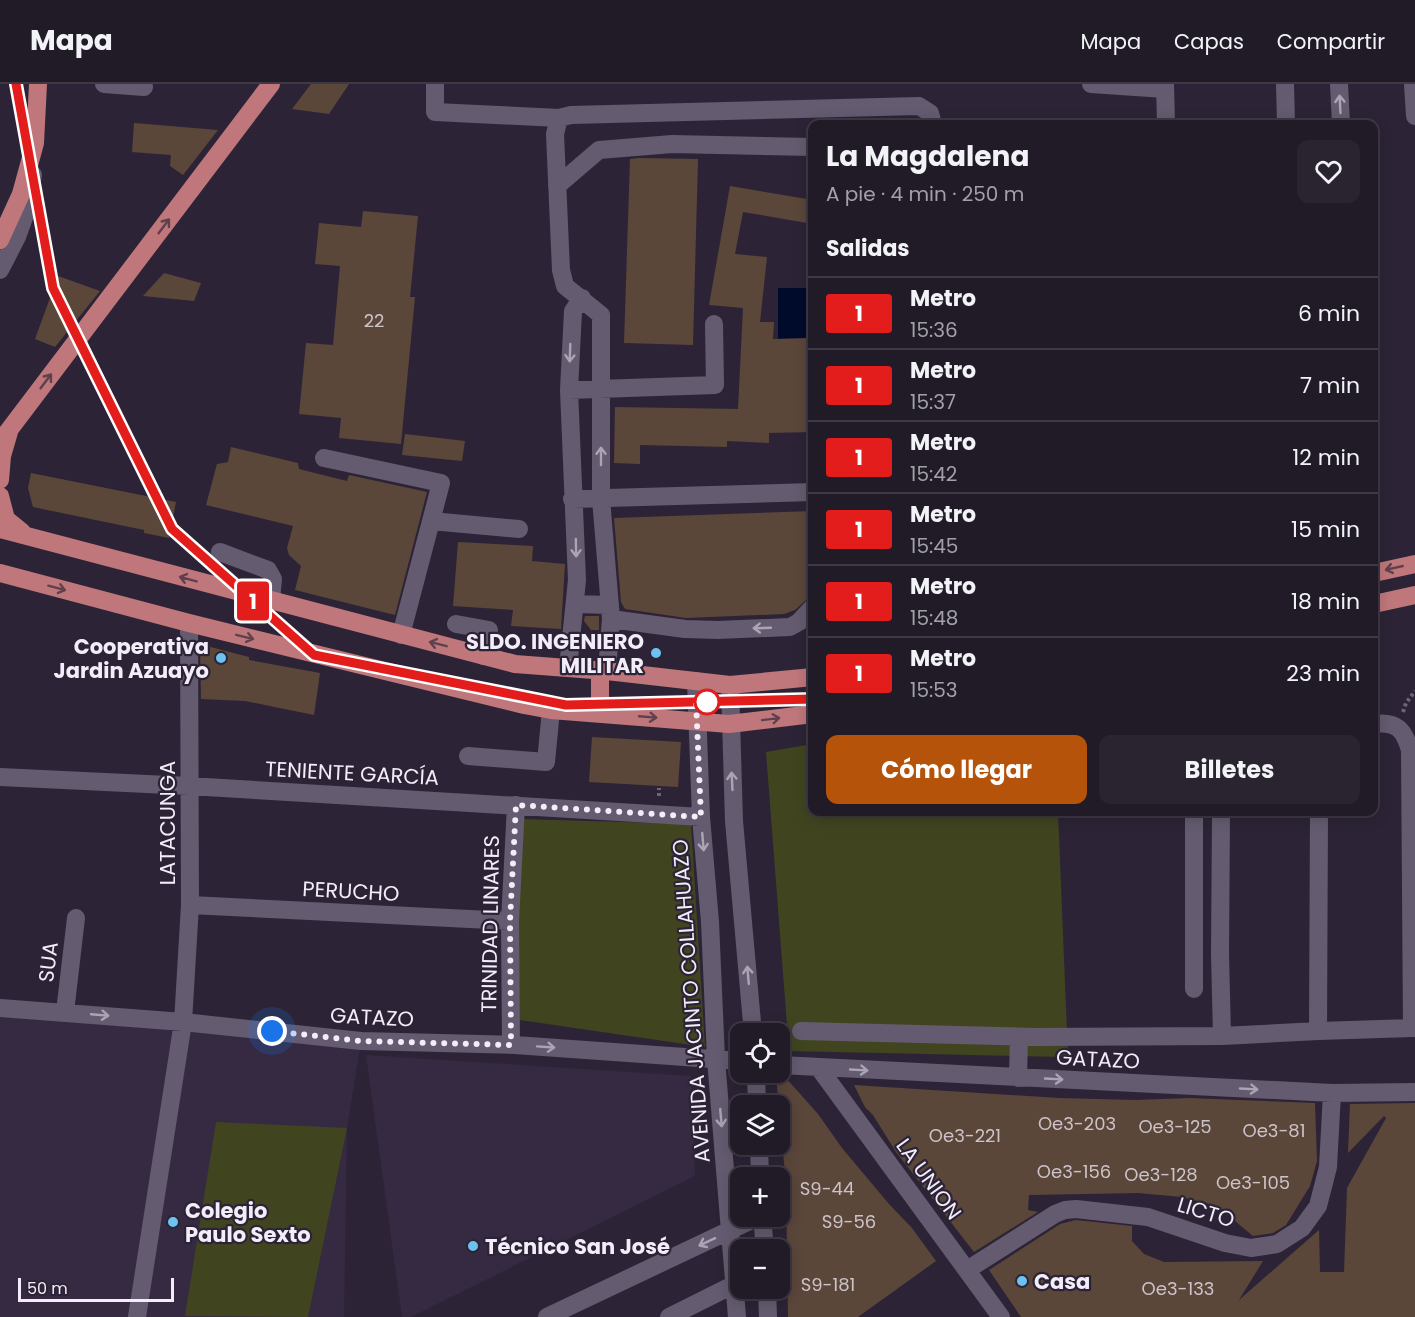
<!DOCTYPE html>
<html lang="es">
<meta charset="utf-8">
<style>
:root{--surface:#211b28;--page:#292430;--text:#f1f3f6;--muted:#a2a1a8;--line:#3e3945;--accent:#b45309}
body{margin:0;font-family:Poppins,sans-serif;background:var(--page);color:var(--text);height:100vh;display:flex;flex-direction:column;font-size:22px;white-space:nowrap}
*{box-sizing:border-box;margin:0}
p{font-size:20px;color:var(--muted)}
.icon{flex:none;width:33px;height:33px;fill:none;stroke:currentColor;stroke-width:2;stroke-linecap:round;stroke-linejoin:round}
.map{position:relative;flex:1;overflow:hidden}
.sheet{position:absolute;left:808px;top:36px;width:570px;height:696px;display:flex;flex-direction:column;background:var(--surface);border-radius:12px;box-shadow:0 3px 15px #0003,0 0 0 2px var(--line)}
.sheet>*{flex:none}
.badge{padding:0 12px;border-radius:4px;font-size:21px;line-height:39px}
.buttons{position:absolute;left:730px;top:939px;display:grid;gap:12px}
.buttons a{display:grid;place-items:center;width:60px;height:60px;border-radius:12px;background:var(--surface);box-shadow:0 3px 15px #0003,0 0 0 2px var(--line);font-size:30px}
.scale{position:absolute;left:18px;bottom:15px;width:156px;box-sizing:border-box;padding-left:6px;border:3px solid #f2edf9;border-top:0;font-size:16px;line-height:21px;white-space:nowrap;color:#f2edf9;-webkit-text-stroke:4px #2c2436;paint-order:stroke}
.you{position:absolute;width:30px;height:30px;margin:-15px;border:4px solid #fff;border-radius:50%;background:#1a73e8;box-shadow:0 0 0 9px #1a73e833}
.map>.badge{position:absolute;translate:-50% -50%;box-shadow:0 0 0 3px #fff}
h2{padding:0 18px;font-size:22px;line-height:54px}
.round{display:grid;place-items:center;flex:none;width:63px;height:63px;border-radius:12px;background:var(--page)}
.summary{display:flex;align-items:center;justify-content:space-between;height:102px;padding:0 18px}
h1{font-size:28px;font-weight:700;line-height:45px}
.button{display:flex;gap:12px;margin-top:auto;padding:12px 18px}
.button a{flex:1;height:69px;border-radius:12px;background:var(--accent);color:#fff;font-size:24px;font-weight:700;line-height:69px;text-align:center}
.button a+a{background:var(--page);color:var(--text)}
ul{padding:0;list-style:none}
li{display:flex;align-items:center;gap:18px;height:72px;padding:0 18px;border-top:2px solid var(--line)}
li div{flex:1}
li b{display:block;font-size:22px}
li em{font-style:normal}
li .badge{min-width:66px;font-weight:700;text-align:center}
header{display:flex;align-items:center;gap:36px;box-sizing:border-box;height:84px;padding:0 30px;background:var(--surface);border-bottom:2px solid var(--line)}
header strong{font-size:28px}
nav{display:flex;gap:33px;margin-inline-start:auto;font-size:21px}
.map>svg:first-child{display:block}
.built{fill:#352a42}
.green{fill:#404520}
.water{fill:#000b2b}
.building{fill:#5b463a}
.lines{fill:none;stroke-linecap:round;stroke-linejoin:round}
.path{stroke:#6c6575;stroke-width:4;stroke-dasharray:3 3;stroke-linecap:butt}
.minor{stroke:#645b70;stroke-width:18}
.major{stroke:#bf777b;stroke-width:18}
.oneway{stroke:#aba4b4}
.oneway2{stroke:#5f414e}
.line-casing{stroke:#fff;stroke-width:14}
.line{stroke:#e31d1b;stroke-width:9}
.walk{stroke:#f2edf9;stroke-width:6;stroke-dasharray:0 10.8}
.poi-dot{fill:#6cc3f2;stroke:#2c2436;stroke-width:2}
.stop-dot{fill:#fff;stroke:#e31d1b;stroke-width:3}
.labels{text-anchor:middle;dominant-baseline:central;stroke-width:4.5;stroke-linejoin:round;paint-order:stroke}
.number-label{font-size:18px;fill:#ccc3c9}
.poi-label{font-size:21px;font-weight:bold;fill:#f2edf9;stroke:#2c2436;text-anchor:start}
.street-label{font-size:21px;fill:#f2edf9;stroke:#2c2436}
</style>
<header>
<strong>Mapa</strong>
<nav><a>Mapa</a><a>Capas</a><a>Compartir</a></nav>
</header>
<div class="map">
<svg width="1415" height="1233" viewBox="0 0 1415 1233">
<rect width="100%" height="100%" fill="#2c2436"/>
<path class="built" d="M0,922L361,957L347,1044L344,1233H0Z
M366,971L691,992L695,1092L411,1233H402Z"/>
<path class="green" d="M813,660V728H1058L1068,973L789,967L766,668Z
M520,735L691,740L705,963L513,935Z
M216,1038L347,1044L308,1233L185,1232Z"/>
<path class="water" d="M778,204H813L812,254L778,255Z"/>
<path class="building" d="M311,0H349L329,30L292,25Z
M134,39L218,46L183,91L170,82L171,71L132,68Z
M639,74L698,75L693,261L624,259L630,75Z
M730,102L813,116V140L743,128L735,170L767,173L760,238H774L773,255L812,254L813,348L769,349V359L727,357V363L640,361V380L614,379L615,323L738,325L743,224L709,221Z
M363,127L418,132L410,213H415L401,360L339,354L341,334L299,330L306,259L333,261L340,182L315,180L319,139L361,143Z
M164,189L201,199L194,217L143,212Z
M58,192L100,207L55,263L35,255Z
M405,350L465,357L462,377L402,371Z
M231,363L298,379L299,385L347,397L349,391L427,408L395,531L295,506L301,482L289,471L287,464L293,442L206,421L217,380L228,378Z
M31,389L176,418L169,454L144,449V446L33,423L28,404Z
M813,427V510L795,526L784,530L686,534L625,525L621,518L614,434Z
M458,458L533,462L532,477L565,480L561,545L511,542L513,526L453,522Z
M585,532H599V546H591L584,537Z
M203,561L249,573V576L320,589L314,631L245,617L201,615L200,563Z
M592,653L681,658L678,703L589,698Z
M776,991L785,993L818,1030L842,1064L889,1120L912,1144L936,1177L858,1233H788L786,1101Z
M854,1001L1059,1014L1135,1016L1189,1014L1315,1019L1317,1077L1310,1102L1286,1141L1273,1149L1253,1152L1217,1122L1182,1113L1138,1109L1029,1111L1028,1126L1038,1128L974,1168L896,1068L873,1031L865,1023Z
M1415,1019V1233H1021L989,1186L1060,1140L1076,1136L1132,1142V1157L1144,1170L1164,1178L1263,1177L1239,1216L1319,1146L1320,1188H1344L1347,1104L1386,1034L1384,1032L1348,1069L1350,1020Z"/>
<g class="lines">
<path class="path" d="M1403,628L1406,619L1415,607
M659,712V704"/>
<path class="minor" d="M104,0L144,3
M435,0V28L559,34
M1091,0L1165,5
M1165,0L1166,40
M1285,0L1286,40
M1339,0L1341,40
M1413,0L1415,32
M557,102L599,66L672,60L813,63
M0,186L17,153L27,125L33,91
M569,306L715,301L714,240
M324,374L441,399L401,551
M572,415L813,408
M431,437L519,445
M220,468L268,486L273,495L271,516
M575,520L610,521
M611,535L601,415V231L565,202L561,186L555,50L559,34L571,31L919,22L930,29L933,40
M456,540L489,546L483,572
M568,584L577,496L569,306L573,227L582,214
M607,587L611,535L685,545L718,546L790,543L799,538L813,523
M696,597L701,733L710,838L716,975L737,1233
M730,601L734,737L753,950
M1374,640C1397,637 1404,646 1410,666L1412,944H1415
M468,672L546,678L551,626
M0,693L189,702L701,733
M1194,728V905
M190,821L510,837
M0,924L183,938L361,957L515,961L741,977
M65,928L76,834
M801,947L1035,953L1222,952L1220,870L1221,728
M1318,947L1412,944
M1222,952L1318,947L1319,728
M511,961L510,837L516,721
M780,981L1332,1009L1415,1008
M819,984L1001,1233
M756,988L757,1022
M1018,994L1019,953
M759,1060L760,1094
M762,1132L765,1166
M967,1186L1055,1130L1065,1126L1076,1125L1148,1133L1225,1159L1251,1164L1277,1160L1302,1144L1318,1122L1328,1083L1332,1009
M767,1204L768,1233
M137,1233L183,938L190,821L189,539
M547,1233L760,1132
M669,1233L741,1197"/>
<path class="major" d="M0,156L21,110L35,59L38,0
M0,358L271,0
M0,396L2,372L9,348
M0,412L6,435L22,448
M0,445L515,580L607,587L730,601L813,593
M0,489L189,539L524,621L551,626L729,640L813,630
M1374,489L1415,480
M1374,520L1415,511
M600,629V587"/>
</g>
<defs><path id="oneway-shaft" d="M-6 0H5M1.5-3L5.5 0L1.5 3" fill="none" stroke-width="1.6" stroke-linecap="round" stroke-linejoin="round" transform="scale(1.5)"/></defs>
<g class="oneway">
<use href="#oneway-shaft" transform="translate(1340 20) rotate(-93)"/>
<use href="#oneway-shaft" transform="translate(570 269) rotate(92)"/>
<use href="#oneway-shaft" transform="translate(601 372) rotate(-90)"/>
<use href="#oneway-shaft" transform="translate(576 464) rotate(89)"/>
<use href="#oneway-shaft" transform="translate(762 544) rotate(178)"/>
<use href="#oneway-shaft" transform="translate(732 697) rotate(-93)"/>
<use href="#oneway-shaft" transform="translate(703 758) rotate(85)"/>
<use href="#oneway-shaft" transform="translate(748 891) rotate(-95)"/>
<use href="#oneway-shaft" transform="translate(100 931) rotate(5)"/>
<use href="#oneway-shaft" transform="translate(546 963) rotate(4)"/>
<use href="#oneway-shaft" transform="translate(859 986) rotate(3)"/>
<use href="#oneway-shaft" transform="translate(1054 995) rotate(3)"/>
<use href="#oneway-shaft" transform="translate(1249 1005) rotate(3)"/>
<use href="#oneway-shaft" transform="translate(721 1034) rotate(85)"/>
<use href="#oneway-shaft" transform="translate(707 1158) rotate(155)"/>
</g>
<g class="oneway2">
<use href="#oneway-shaft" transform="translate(164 142) rotate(-53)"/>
<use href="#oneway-shaft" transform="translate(46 297) rotate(-53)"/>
<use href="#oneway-shaft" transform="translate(1394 484) rotate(167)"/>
<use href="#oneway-shaft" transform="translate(188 495) rotate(-165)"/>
<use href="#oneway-shaft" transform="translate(57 504) rotate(15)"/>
<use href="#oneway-shaft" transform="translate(245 553) rotate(14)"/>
<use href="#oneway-shaft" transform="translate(438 560) rotate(-166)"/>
<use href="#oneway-shaft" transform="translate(648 633) rotate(5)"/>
<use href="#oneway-shaft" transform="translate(771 635) rotate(-7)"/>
</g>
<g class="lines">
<defs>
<path id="line" d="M16,0L53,204L172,445L314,571L566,621L813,615"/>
</defs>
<use href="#line" class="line-casing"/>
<use href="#line" class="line"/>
<path class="walk" d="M272,947L361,957L511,961L510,837L516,721L701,733L696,617L707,618"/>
</g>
<g class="poi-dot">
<circle cx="656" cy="569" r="6"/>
<circle cx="221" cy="574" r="6"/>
<circle cx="173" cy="1138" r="6"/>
<circle cx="473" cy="1162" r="6"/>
<circle cx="1022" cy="1197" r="6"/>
</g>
<circle class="stop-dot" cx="707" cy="618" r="12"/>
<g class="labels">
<g class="number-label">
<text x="374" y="236">22</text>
<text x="1077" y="1039">Oe3-203</text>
<text x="1175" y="1042">Oe3-125</text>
<text x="1274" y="1046">Oe3-81</text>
<text x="965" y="1051">Oe3-221</text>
<text x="1074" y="1087">Oe3-156</text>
<text x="1161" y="1090">Oe3-128</text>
<text x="1253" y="1098">Oe3-105</text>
<text x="827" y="1104">S9-44</text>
<text x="849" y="1137">S9-56</text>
<text x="828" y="1200">S9-181</text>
<text x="1178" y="1204">Oe3-133</text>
</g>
<g class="poi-label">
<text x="644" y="557" text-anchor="end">SLDO. INGENIERO<tspan x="644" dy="24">MILITAR</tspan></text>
<text x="209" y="562" text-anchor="end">Cooperativa<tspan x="209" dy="24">Jardin Azuayo</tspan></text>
<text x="185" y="1126">Colegio<tspan x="185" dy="24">Paulo Sexto</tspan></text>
<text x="485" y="1162">Técnico San José</text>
<text x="1034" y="1197">Casa</text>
</g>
<g class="street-label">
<text transform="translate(352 689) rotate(3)">TENIENTE GARCÍA</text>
<text transform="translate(167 739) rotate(-90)">LATACUNGA</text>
<text transform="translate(351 807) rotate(3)">PERUCHO</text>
<text transform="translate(490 840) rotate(-89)">TRINIDAD LINARES</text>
<text transform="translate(48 878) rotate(-83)">SUA</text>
<text transform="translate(691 917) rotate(-94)">AVENIDA JACINTO COLLAHUAZO</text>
<text transform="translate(372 933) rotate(3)">GATAZO</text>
<text transform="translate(1098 975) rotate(3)">GATAZO</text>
<text transform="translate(929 1095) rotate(54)">LA UNION</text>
<text transform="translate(1206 1128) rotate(17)">LICTO</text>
</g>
</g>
</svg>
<div class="buttons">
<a><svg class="icon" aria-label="locate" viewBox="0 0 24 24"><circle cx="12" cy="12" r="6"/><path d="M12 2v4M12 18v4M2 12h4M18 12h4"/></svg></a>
<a><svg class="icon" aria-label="layers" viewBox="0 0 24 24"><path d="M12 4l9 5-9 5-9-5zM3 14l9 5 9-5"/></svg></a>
<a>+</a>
<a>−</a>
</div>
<div class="scale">50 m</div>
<div class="you" style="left:272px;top:947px"></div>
<b class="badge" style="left:253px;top:517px;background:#e31d1b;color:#fff">1</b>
<section class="sheet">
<div class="summary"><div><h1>La Magdalena</h1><p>A pie · 4 min · 250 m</p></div><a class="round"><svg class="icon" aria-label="heart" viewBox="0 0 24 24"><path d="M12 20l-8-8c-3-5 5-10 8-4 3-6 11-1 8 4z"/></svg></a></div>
<h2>Salidas</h2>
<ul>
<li><span class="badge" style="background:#e31d1b;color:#fff">1</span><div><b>Metro</b><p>15:36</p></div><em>6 min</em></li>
<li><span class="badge" style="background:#e31d1b;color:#fff">1</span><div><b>Metro</b><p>15:37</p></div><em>7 min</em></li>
<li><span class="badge" style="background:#e31d1b;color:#fff">1</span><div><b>Metro</b><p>15:42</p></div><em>12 min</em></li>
<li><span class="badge" style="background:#e31d1b;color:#fff">1</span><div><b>Metro</b><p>15:45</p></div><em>15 min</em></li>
<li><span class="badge" style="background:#e31d1b;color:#fff">1</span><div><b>Metro</b><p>15:48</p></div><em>18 min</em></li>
<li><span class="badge" style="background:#e31d1b;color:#fff">1</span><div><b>Metro</b><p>15:53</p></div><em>23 min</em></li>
</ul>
<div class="button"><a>Cómo llegar</a><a>Billetes</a></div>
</section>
</div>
